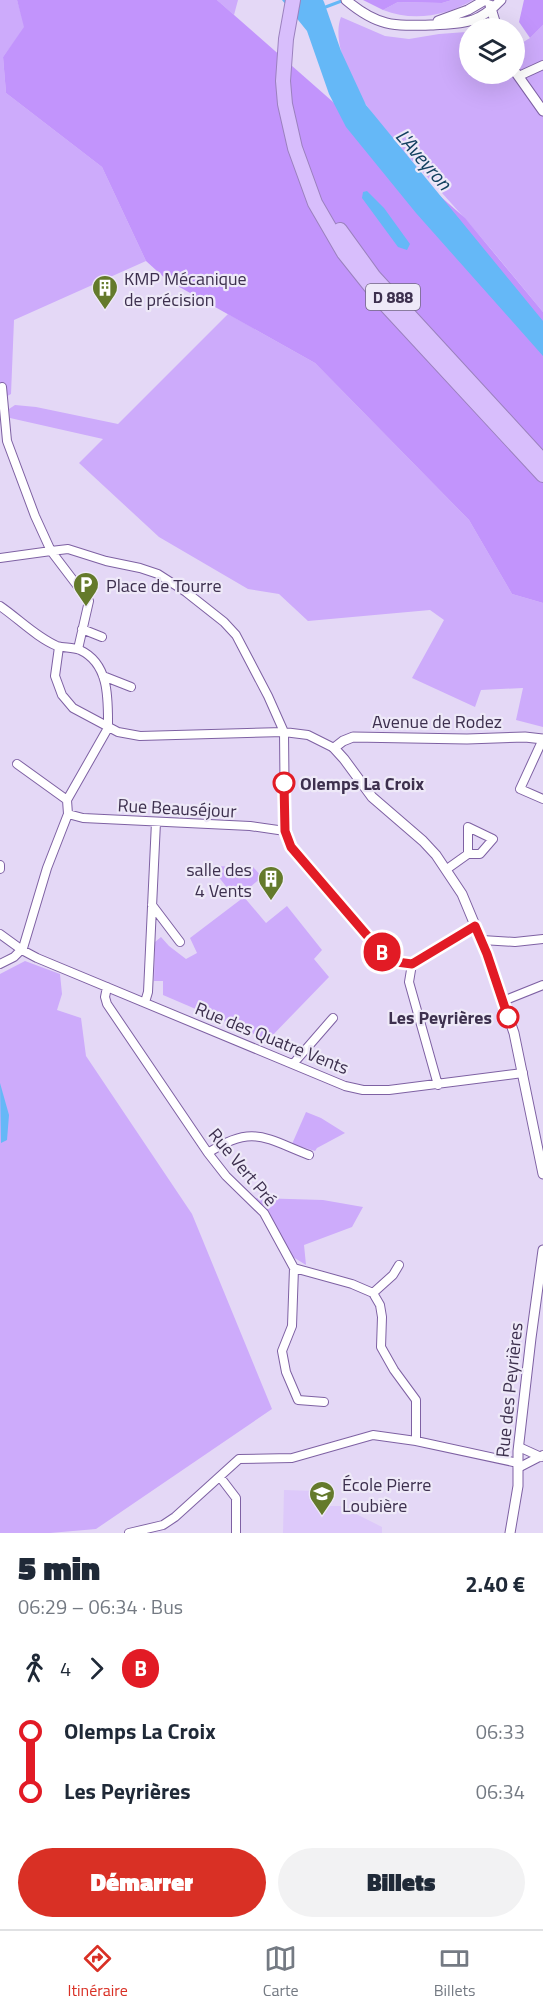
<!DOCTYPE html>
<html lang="fr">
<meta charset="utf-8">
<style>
:root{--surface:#fff;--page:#f2f2f3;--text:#1f2937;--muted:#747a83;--line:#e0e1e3;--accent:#d93025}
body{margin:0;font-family:"Titillium Web",sans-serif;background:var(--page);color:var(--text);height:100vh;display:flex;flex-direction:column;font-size:22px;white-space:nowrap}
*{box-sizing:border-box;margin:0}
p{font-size:20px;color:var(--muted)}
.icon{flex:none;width:33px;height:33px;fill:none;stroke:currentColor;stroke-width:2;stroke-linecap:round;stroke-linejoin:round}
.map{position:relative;height:1533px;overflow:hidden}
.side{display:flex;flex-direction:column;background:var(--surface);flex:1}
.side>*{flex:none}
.badge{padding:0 12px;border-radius:20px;font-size:21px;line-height:39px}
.controls{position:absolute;left:459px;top:18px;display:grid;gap:12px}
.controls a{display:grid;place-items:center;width:66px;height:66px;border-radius:50%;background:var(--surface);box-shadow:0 6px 24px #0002;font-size:30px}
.map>.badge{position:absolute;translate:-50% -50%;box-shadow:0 0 0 3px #fff}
.legs{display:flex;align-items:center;gap:9px;height:66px;padding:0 18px;font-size:20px}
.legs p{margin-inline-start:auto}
.headline{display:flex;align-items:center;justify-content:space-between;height:102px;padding:0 18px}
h1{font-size:33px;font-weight:800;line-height:45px}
.cta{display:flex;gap:12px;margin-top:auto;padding:12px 18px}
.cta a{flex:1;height:69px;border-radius:36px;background:var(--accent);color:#fff;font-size:24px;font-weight:800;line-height:69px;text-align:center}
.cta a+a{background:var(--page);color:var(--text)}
ul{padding:0 18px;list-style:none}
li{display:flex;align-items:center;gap:21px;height:60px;font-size:22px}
li i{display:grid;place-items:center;width:9px;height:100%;margin:0 8px;background:currentColor}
li i::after{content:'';width:15px;height:15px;margin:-8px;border:4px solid;border-radius:50%;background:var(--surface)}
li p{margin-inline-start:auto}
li:first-child i{background:linear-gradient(#0000 50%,currentColor 0)}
li:last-child i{background:linear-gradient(currentColor 50%,#0000 0)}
.tab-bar{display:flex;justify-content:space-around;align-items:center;height:84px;border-top:2px solid var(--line);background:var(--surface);font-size:16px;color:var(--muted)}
.tab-bar a{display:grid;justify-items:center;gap:3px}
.tab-bar .active{color:var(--accent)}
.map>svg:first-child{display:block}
.built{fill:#ddc9fa}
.green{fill:#cdabfb}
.forest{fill:#c294fc}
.water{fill:#65b8f7}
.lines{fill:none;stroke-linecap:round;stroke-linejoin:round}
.stream{stroke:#65b8f7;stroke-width:3}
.minor-casing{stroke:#7e61a3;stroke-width:10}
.tertiary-casing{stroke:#7e61a3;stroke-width:11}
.trunk-casing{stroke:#9b81be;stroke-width:16}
.minor{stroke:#fff;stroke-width:8}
.tertiary{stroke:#fff;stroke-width:9}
.trunk{stroke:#d8befc;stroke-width:14}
.line-1-casing{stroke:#fff;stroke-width:14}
.line-1{stroke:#e21b25;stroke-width:9}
.stop-1-dot{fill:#fff;stroke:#e21b25;stroke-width:3}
.labels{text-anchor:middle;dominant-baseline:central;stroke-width:4.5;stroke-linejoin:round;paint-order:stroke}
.shield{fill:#eee9f8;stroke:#726881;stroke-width:1.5}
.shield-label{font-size:16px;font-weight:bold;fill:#3d304e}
.poi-label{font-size:18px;fill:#3d304e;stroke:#eee9f8;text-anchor:start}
.street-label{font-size:18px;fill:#3d304e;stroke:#eee9f8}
.stop-label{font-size:18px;font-weight:bold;fill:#3d304e;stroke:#eee9f8;text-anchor:start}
.water-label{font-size:20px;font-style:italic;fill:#134160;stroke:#eee9f8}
</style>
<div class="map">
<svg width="543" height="1533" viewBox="0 0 543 1533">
<rect width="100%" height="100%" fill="#e4d8f6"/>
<path class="built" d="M284,1490L315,1491L318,1506H340L382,1527V1533H283Z"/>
<path class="green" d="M0,0H17L25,27L3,57L6,93L102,167L146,261L14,320L11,394L0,400Z
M217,0H238L234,15Z
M452,0H473C446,16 413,22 383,10L398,2L442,3Z
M543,0V312C510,272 477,231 442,193C418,166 387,136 367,106C352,85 331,42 341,17L385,36L409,39L439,34L466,32L469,35L470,74H514L515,47L530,38L543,25Z
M228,314L315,363L469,520L512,594L543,603V727L516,720L523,688L481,690L475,707L412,678L444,620L430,610L308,621L279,594L248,589L159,537L79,463L103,439L10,418L9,409L15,405L36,407L118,424Z
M210,866L253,867L262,877L236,899Z
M244,897L266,923L287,906L322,950L314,959L329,977L267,1041L261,1037L163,995V981H154L155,942L161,937L169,946L186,959L197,953L190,938Z
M25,961L60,974L62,994L57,1010L81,1018L86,1056L192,1214L272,1409L96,1529L50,1533H0V974Z
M306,1112L321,1118L345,1133L317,1148L315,1151L292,1144Z
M256,1198L323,1200L363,1207L352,1227L304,1245L306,1265L293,1257L269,1215Z"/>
<path class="forest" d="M17,0H217L465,218L543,312V603L512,594L469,520L315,363L167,280L146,261L102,167L6,93L3,57L24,27Z
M363,0H452L442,3L398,2L383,10Z
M524,0H543V25L530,38L519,22Z"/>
<path class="water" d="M282,0H323L324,2L341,51L366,105L543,321V356L416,213L346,127L329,94L307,31Z
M367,191L384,208L410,244L407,250L398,247L362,198L363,192Z
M0,1083L9,1115L7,1140L1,1143Z"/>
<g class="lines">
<path class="stream" d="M323,8L344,0"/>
<defs>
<path id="minor" d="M519,76L543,65
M2,387L7,441L35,516L51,551L68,549L106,561L140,568L158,574L186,592L224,622L236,635L268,696L284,732L285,831L291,847L389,961L412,964L475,926
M0,558L51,551L89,601L78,649
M0,606C19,619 36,637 57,646C64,648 73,647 80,650C110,664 108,700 108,728
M82,629L102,637
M59,647L55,676L62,695L73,708L118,732L140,736L284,732L308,735L334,748
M103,676L131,687
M543,739L520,789L543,799
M17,764L67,800
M68,814L83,818L250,826L285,831
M0,865V869
M447,869L468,854V827L493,839L480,854H468
M152,905L180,942
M0,934L22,950L37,958L345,1086L363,1090H389L523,1073
M482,940L515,942L543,939
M0,964L14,957L23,948L47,868L68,814L67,800L108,728
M412,964L409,982L438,1085
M107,987L105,997L107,1004L208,1153L226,1176L264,1213L294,1268L352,1284L373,1293L380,1305L382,1317L381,1347L394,1370L416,1400V1441L518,1463
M503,1001L543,985
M145,1002L148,992L156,822
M293,1064L333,1018
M208,1153C252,1124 265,1138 309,1155
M294,1268L292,1326L282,1351L286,1372L298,1400L324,1402
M373,1293L393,1275L399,1265
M519,1447L541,1457
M518,1468L543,1455
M220,1477L236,1498V1533
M129,1533L163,1525L175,1517L239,1459L292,1458L373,1435L416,1441"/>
<path id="tertiary" d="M346,0C378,27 394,26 433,25C466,23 478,24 501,0
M490,5L497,28
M438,21L468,10L485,0
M514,70L543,111
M543,739L525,737L467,739L353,737L343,741L334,748L344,759L372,797L423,841L436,855L462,894L487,954L514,1033L543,1174
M510,1533L518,1486V1451L531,1338L543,1250"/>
<path id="trunk" d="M293,0L286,39L283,81L285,104L295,148L315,203L344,253L383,302L543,475
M340,230L374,277L543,461"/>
</defs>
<use href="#minor" class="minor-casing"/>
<use href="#tertiary" class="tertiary-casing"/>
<use href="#trunk" class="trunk-casing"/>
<use href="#minor" class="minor"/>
<use href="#tertiary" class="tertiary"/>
<use href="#trunk" class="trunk"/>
</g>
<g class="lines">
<defs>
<path id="line-1" d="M284,783L285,831L291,847L389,961L412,964L475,926L487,954L508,1017"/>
</defs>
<use href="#line-1" class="line-1-casing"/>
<use href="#line-1" class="line-1"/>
</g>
<defs>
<symbol id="building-pin" viewBox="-11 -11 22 30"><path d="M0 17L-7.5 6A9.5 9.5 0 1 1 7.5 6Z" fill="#647a2b" stroke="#eee9f8"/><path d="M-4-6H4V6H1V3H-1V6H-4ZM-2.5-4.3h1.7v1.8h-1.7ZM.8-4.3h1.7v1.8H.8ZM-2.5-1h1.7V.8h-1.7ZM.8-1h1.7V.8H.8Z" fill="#fff"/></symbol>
<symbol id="parking-pin" viewBox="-11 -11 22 30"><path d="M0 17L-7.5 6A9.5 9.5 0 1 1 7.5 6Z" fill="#647a2b" stroke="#eee9f8"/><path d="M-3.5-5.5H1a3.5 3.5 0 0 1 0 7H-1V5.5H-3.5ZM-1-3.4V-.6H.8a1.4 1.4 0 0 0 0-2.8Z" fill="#fff"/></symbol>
<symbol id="school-pin" viewBox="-11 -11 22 30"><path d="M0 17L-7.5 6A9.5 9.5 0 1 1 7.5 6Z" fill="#647a2b" stroke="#eee9f8"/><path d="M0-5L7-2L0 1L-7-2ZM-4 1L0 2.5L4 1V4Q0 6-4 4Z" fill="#fff"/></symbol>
</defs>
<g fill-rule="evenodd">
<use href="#building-pin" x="90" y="273" width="30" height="40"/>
<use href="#parking-pin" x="71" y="570" width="30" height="40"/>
<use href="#building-pin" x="256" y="864" width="30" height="40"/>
<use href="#school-pin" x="307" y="1479" width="30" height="40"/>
</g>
<g class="stop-1-dot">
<circle cx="284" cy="783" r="10"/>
<circle cx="508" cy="1017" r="10"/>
</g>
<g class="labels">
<rect class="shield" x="366" y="284" width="54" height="26" rx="4.5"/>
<g class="shield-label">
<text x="393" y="297">D 888</text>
</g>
<g class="poi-label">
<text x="124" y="278">KMP Mécanique<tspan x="124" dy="21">de précision</tspan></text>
<text x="106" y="585">Place de Tourre</text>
<text x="252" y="869" text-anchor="end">salle des<tspan x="252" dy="21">4 Vents</tspan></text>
<text x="342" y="1484">École Pierre<tspan x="342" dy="21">Loubière</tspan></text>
</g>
<g class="street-label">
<text x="437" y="721">Avenue de Rodez</text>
<text transform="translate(177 808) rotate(3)">Rue Beauséjour</text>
<text transform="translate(272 1038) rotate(22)">Rue des Quatre Vents</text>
<text transform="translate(243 1167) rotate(50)">Rue Vert Pré</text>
<text transform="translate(509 1390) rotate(-84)">Rue des Peyrières</text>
</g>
<g class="stop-label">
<text x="300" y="783">Olemps La Croix</text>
<text x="492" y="1017" text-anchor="end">Les Peyrières</text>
</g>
<g class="water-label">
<text transform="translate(424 159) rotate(49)">L'Aveyron</text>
</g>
</g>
</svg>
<div class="controls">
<a><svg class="icon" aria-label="layers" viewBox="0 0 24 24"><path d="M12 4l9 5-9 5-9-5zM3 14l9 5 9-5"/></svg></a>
</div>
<b class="badge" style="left:382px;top:952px;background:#e21b25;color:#fff">B</b>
</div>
<section class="side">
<div class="headline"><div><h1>5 min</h1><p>06:29 – 06:34 · Bus</p></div><b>2.40 €</b></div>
<div class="legs"><svg class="icon" aria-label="walk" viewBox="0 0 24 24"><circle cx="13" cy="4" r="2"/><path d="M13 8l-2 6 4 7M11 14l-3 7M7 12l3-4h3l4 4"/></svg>4<svg class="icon" aria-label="forward" viewBox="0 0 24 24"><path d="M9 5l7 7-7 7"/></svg><b class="badge" style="background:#e21b25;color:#fff">B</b></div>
<ul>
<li><i style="color:#e21b25"></i><b>Olemps La Croix</b><p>06:33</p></li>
<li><i style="color:#e21b25"></i><b>Les Peyrières</b><p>06:34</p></li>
</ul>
<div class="cta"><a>Démarrer</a><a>Billets</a></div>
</section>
<nav class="tab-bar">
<a class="active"><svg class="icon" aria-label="directions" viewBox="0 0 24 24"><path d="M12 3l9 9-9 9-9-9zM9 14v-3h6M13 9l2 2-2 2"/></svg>Itinéraire</a>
<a><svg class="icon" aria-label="map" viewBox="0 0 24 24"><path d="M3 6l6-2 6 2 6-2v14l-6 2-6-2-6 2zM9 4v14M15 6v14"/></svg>Carte</a>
<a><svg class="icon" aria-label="tickets" viewBox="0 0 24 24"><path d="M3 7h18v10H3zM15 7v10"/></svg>Billets</a>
</nav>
